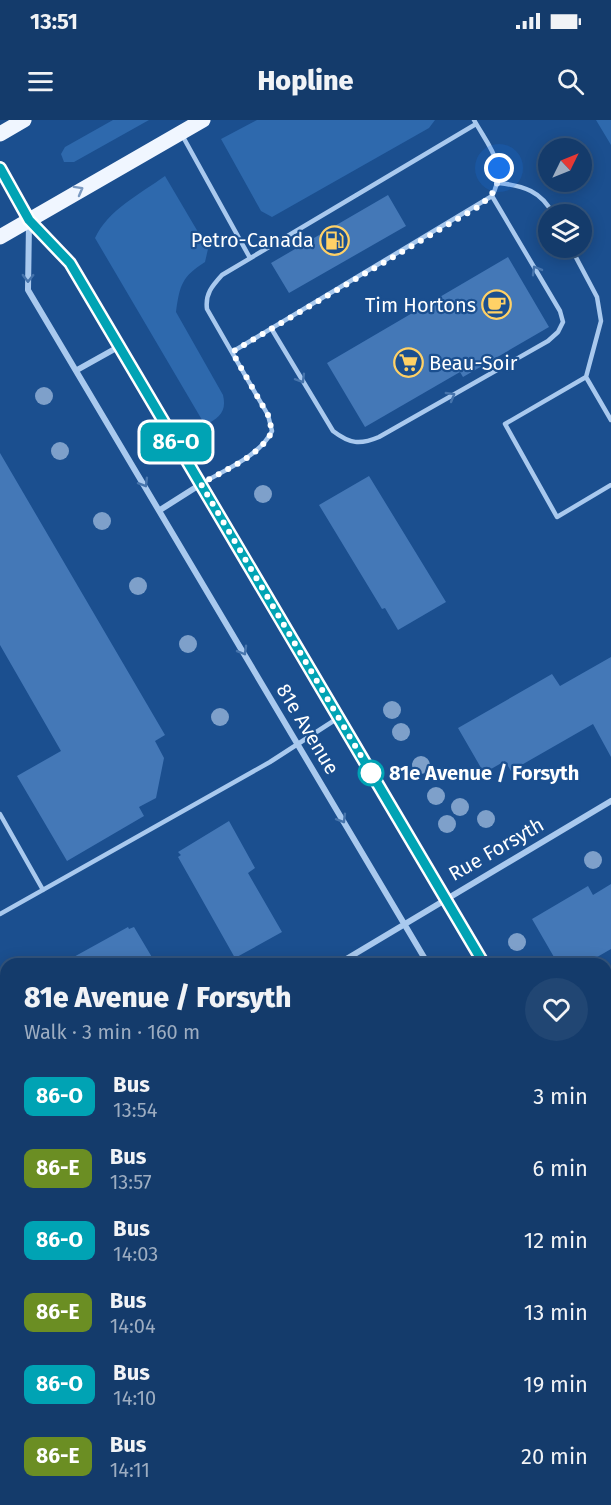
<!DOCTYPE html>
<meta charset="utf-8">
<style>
:root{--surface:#143b6b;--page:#214673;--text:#f1f3f6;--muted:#9dadc1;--line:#33557e}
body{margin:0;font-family:"Fira Sans",sans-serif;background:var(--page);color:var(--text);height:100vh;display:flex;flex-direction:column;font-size:22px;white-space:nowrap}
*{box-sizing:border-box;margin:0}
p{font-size:20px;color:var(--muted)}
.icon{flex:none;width:33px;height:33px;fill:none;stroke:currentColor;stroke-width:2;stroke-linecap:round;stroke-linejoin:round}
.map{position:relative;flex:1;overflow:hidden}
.sheet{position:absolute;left:0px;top:838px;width:612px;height:548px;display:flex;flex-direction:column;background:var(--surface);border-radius:18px 18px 0 0;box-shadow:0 3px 15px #0003,0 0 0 2px var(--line)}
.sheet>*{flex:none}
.badge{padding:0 12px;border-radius:9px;font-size:21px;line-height:39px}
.needle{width:39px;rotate:47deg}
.tools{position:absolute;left:538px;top:18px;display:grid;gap:12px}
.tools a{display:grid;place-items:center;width:54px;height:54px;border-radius:50%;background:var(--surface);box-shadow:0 3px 15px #0003,0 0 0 2px var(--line);font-size:30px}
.you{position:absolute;width:30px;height:30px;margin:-15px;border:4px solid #fff;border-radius:50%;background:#1a73e8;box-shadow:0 0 0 9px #1a73e833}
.map>.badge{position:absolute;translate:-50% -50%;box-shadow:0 0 0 3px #fff}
.round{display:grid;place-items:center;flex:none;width:63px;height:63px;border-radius:32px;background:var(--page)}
.summary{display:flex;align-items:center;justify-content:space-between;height:102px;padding:0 24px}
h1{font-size:28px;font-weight:800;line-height:45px}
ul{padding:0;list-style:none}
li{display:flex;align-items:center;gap:18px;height:72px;padding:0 24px}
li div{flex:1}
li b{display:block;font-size:22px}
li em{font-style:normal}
li .badge{min-width:66px;font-weight:700;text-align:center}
.status{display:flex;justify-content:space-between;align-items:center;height:42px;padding:0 30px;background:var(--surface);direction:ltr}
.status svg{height:16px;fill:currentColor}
header{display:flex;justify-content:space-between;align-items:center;height:78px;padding:0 24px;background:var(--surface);font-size:27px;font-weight:800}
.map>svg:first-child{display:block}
.green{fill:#2e69ad}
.building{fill:#4478b7}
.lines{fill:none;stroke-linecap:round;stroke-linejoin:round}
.lane{stroke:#a9c9ee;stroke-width:4.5}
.street{stroke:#a9c9ee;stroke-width:6}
.primary{stroke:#f0f6ff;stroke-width:15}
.tree{fill:#7ea0ca}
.oneway{stroke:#7b9ac1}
.oneway2{stroke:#4674ac}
.line-casing{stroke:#fff;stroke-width:14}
.line{stroke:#00a3b4;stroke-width:9}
.walk{stroke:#fff;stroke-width:6;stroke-dasharray:0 10.8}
.stop-dot{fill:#fff;stroke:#00a3b4;stroke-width:3}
.labels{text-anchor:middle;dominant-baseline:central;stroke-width:4.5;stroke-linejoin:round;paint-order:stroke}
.poi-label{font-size:20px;fill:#fff;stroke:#1b4f8f;text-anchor:end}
.street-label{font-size:20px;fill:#fff;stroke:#1b4f8f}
.stop-label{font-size:20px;font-weight:bold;fill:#fff;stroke:#1b4f8f;text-anchor:start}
</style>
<div class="status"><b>13:51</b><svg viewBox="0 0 49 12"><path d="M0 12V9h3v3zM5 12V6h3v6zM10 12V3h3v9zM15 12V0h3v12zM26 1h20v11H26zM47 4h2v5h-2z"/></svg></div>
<header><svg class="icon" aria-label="menu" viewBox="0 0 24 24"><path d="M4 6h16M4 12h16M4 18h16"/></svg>Hopline<svg class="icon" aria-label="search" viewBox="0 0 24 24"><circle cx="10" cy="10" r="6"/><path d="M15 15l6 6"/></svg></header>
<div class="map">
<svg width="611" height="1385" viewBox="0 0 611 1385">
<rect width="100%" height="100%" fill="#1b4f8f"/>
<path class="green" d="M113,0H149L74,42H64L61,34L65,27Z
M257,0H435L429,8L272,97L261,91L221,19Z
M596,0H611V25Z
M165,56L208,129L205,142C182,157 180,164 176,192L223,275C227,292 219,298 205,305L95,118C108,90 140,74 165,56Z"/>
<path class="building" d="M388,75L406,106L289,173L271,143Z
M508,137L549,207L463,257L460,252L365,307L327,243Z
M0,333L165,615L155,621L164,638L156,678L139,687L144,696L67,741L17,656L61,631L0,525Z
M369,356L446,482L398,510L385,488L382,489L319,385Z
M611,537V637L593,604L511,651L505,641L484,653L458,608L552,554L560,566Z
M229,701L255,748L248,753L282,812L235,838L178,737L181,735L178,732Z
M611,764V829L585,844H558L532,799L588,766L593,775Z
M128,807L129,809L134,807L156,844H61Z"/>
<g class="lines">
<path class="lane" d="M182,15L250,138
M499,63C524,66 541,71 553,94
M571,128L597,177L601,201L586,257L505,304L557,397L611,365
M271,208L333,311C350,324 360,325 379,317L548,221L558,212L563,202L560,191L492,76
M232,232L492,76C508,45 489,27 474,0
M586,257L611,300
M201,364C224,350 260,336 272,311L268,295L207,189C205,174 212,166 222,155L476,4
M0,694L43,770
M0,794L270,642L338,598"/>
<path class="street" d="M0,48L29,100L70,143L484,844
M29,103L28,170L428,844
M77,250L120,226
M160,390L201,364
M338,844L611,681
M606,1051L611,1059
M606,1146L611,1155
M220,1380L223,1385"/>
<path class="primary" d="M0,14L24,0
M0,117L203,0"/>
</g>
<g class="tree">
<circle cx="44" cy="276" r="9"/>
<circle cx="60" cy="331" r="9"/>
<circle cx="263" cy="374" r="9"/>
<circle cx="102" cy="401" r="9"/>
<circle cx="138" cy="466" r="9"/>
<circle cx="188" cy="524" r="9"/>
<circle cx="392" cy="590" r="9"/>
<circle cx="220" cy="597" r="9"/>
<circle cx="401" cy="612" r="9"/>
<circle cx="421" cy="645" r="9"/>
<circle cx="436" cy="676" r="9"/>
<circle cx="460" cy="687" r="9"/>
<circle cx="486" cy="699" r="9"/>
<circle cx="447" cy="704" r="9"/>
<circle cx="593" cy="740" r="9"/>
<circle cx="517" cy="822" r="9"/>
</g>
<defs><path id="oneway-chevron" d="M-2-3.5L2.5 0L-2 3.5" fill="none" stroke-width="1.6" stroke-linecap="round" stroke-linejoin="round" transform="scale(1.5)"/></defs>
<use class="oneway" href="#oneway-chevron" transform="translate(79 70) rotate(-29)"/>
<g class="oneway2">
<use href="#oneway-chevron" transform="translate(536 150) rotate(-120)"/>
<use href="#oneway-chevron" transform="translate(28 158) rotate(91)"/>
<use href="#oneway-chevron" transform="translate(301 259) rotate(59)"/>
<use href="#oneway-chevron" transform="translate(451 276) rotate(-30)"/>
<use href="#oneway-chevron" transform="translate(144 363) rotate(59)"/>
<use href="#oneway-chevron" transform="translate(243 531) rotate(60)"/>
<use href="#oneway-chevron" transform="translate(342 699) rotate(59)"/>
</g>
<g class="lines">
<defs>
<path id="line" d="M0,48L29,100L70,143L484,844"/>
</defs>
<use href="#line" class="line-casing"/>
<use href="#line" class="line"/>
<path class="walk" d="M371,653L374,658L201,364C224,350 261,336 272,311L268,295L232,232L478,87C493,75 499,67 499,48"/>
</g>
<defs>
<symbol id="fuel-ring" viewBox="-11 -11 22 22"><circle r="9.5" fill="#1b4f8f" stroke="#ffd166" stroke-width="1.5"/><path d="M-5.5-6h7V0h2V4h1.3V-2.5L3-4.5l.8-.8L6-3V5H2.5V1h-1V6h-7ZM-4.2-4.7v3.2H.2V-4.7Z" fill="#ffd166"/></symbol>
<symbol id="cafe-ring" viewBox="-11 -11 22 22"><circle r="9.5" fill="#1b4f8f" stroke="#ffd166" stroke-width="1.5"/><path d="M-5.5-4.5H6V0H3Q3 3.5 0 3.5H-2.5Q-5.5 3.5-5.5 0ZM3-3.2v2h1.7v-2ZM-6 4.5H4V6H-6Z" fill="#ffd166"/></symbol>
<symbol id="supermarket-ring" viewBox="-11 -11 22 22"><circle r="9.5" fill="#1b4f8f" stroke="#ffd166" stroke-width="1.5"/><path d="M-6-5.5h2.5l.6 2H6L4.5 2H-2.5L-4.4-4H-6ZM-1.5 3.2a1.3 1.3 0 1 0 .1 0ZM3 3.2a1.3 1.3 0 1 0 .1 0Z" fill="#ffd166"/></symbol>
</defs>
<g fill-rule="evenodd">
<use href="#fuel-ring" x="318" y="104" width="33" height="33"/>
<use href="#cafe-ring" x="480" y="168" width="33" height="33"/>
<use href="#supermarket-ring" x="392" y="226" width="33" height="33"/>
</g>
<circle class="stop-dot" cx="371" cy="653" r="12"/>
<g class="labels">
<g class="poi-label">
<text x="314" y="120">Petro-Canada</text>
<text x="476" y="185">Tim Hortons</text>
<text x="429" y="243" text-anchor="start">Beau-Soir</text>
</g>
<g class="street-label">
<text transform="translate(308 609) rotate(59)">81e Avenue</text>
<text transform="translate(496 729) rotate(-30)">Rue Forsyth</text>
</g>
<g class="stop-label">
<text x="389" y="653">81e Avenue / Forsyth</text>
</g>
</g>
</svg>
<div class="tools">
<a><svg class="needle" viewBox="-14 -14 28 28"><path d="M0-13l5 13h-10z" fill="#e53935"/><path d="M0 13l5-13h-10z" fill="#9dadc1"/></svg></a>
<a><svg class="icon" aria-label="layers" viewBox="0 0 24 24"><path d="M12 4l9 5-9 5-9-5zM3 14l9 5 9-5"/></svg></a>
</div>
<div class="you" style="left:499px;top:48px"></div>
<b class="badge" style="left:176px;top:322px;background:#00a3b4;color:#fff">86-O</b>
<section class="sheet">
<div class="summary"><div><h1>81e Avenue / Forsyth</h1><p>Walk · 3 min · 160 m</p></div><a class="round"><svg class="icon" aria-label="heart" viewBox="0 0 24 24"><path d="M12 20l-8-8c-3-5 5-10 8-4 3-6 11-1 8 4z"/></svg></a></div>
<ul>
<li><span class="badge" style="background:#00a3b4;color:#fff">86-O</span><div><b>Bus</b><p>13:54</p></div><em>3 min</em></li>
<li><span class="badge" style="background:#6b8e23;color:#fff">86-E</span><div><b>Bus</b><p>13:57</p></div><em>6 min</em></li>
<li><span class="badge" style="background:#00a3b4;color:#fff">86-O</span><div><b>Bus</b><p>14:03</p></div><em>12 min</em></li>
<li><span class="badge" style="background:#6b8e23;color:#fff">86-E</span><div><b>Bus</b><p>14:04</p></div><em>13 min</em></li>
<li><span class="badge" style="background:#00a3b4;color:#fff">86-O</span><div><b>Bus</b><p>14:10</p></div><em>19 min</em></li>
<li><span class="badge" style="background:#6b8e23;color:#fff">86-E</span><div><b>Bus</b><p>14:11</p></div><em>20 min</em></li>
</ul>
</section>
</div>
